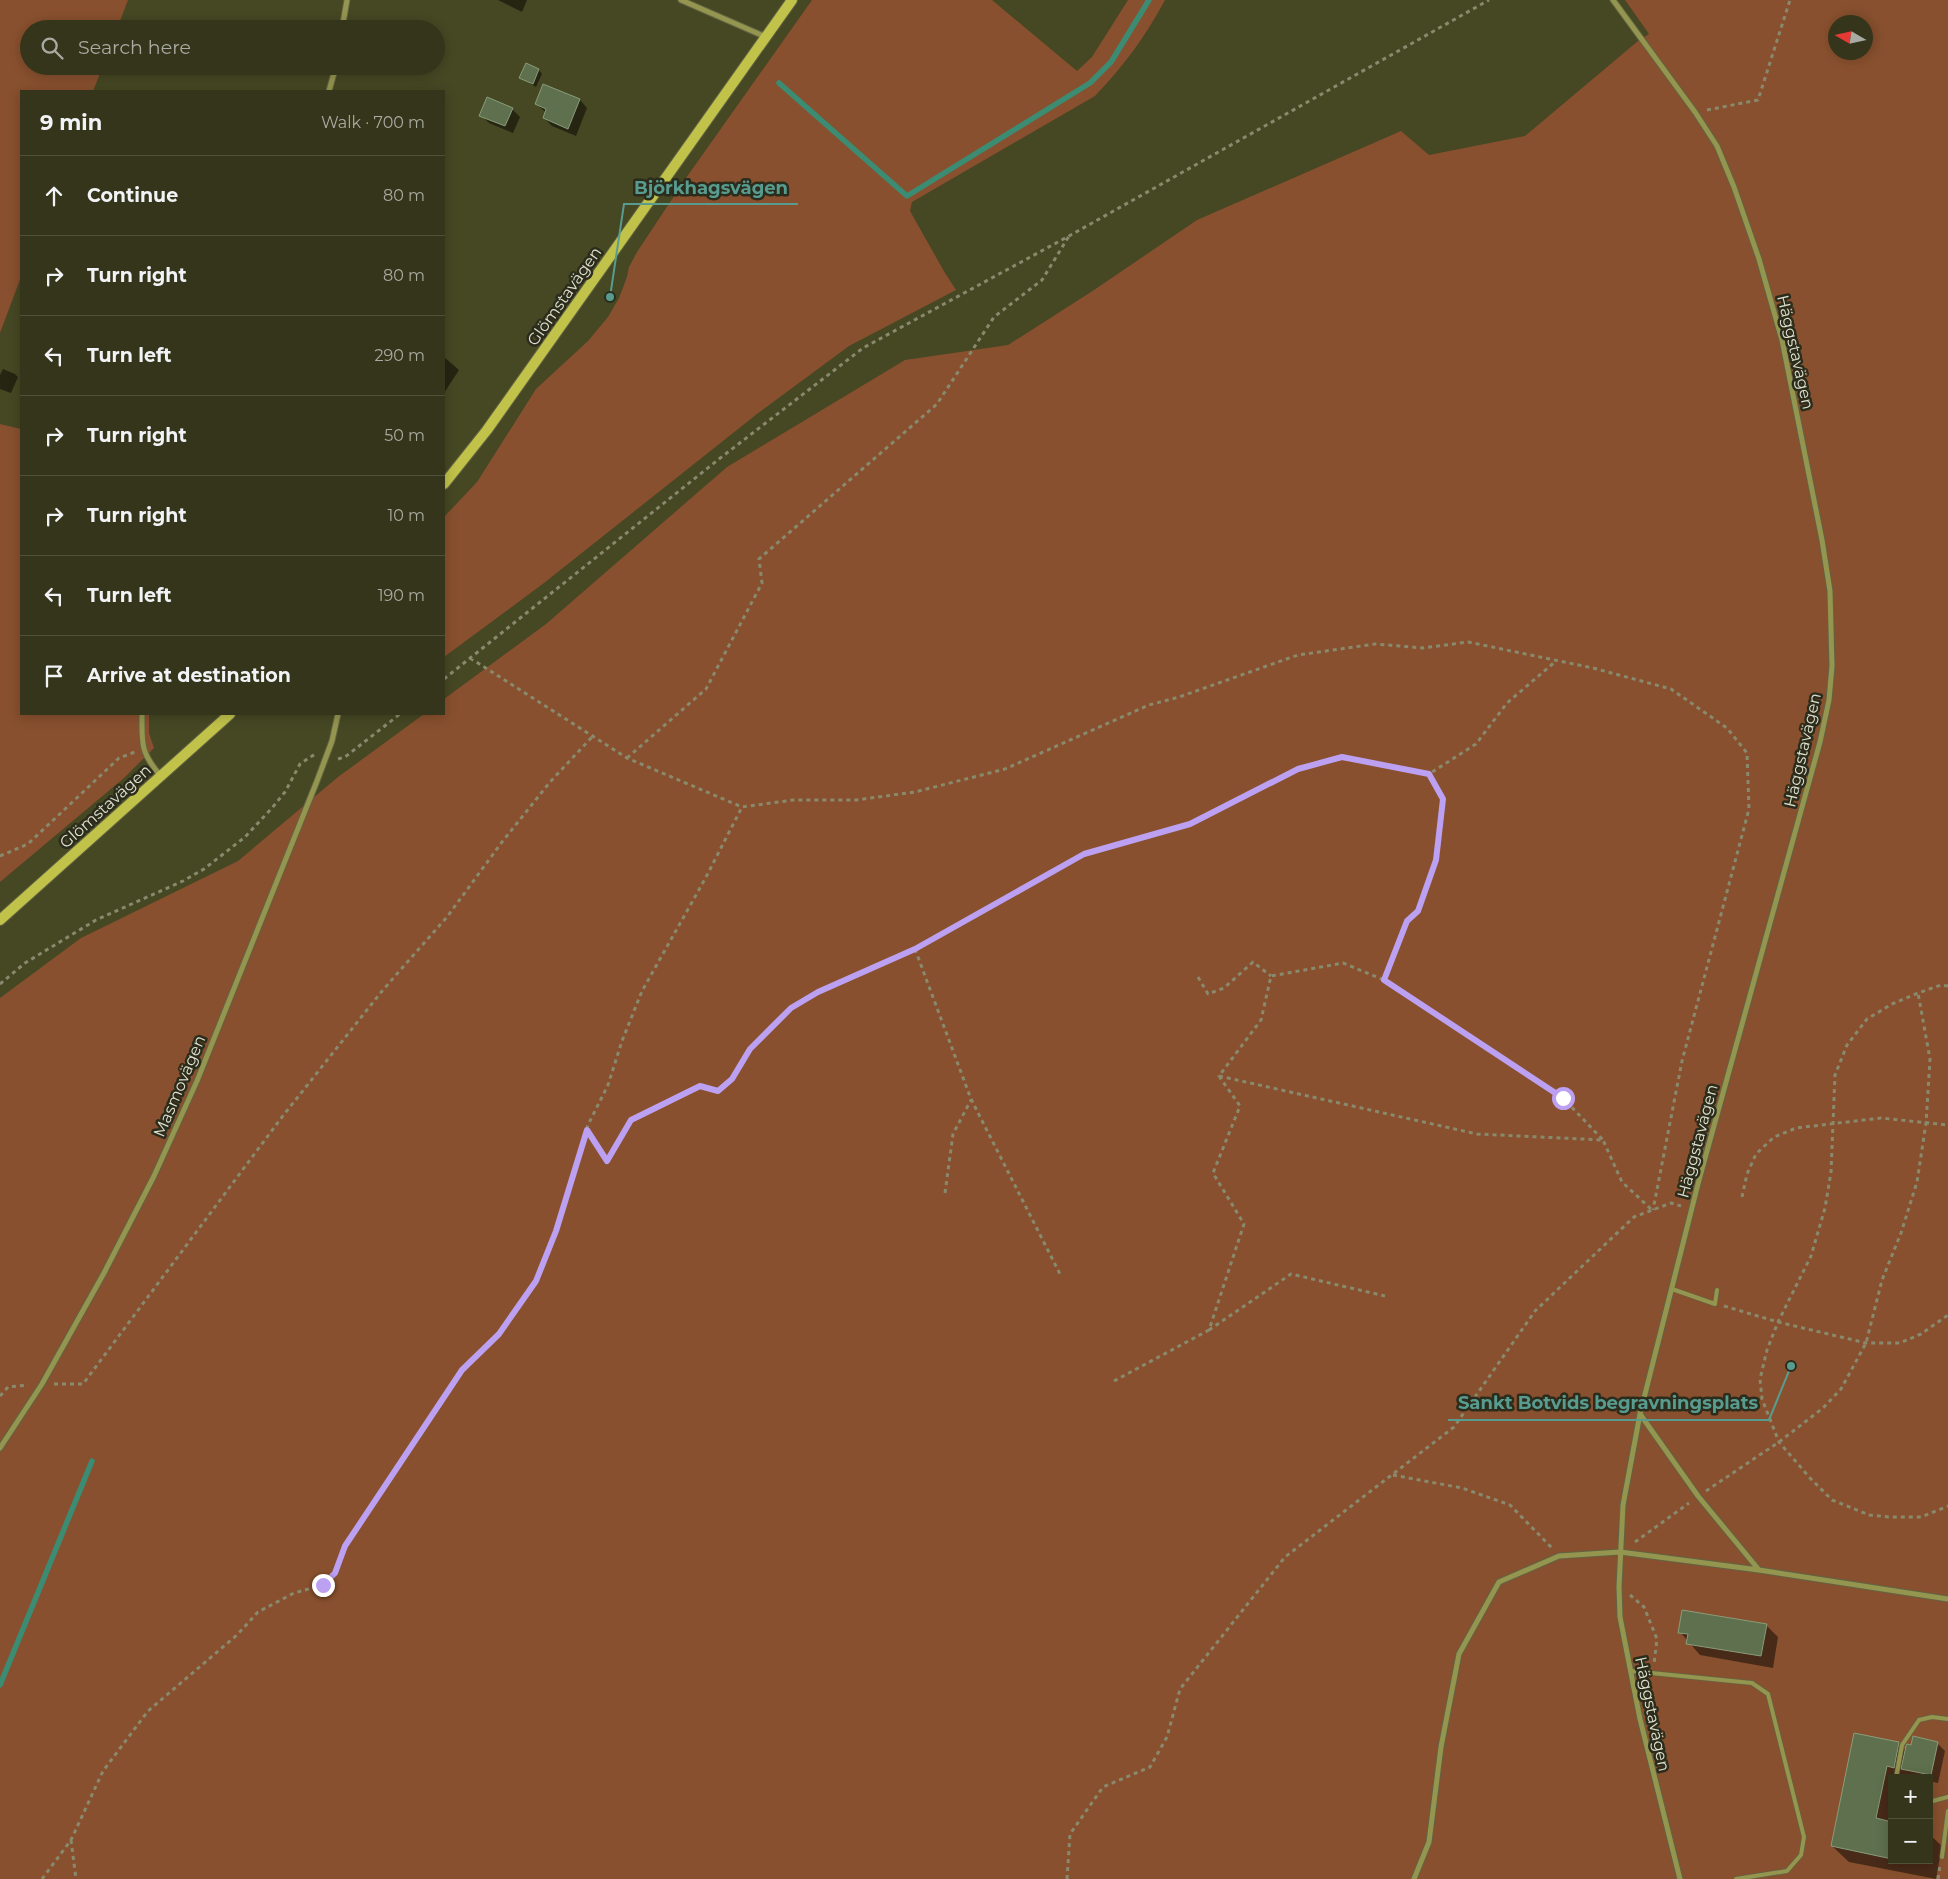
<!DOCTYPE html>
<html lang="en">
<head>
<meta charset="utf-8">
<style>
  body { margin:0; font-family:Montserrat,sans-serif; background:#3f4027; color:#f1f3f6 }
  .controls { position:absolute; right:15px; bottom:15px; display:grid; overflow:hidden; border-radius:0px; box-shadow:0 2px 12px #0003 }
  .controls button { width:45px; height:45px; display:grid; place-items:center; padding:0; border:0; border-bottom:1px solid #4e5039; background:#34351a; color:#f1f3f6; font:25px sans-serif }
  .compass { position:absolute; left:1828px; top:15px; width:45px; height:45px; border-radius:50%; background:#34351a; box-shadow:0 2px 12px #0003; rotate:279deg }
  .stop { position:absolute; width:15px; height:15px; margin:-11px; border:4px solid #bca0f2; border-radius:50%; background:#fff }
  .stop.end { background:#bca0f2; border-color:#fff; box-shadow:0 1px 5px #0008 }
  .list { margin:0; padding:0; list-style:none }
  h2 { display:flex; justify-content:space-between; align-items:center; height:65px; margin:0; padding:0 20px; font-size:21px }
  h2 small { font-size:16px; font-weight:400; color:#a9aba2 }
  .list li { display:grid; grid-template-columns:32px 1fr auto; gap:15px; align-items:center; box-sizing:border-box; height:80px; padding:0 20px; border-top:1px solid #4e5039 }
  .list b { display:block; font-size:19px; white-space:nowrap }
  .list em { font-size:16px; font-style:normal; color:#a9aba2 }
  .icon { flex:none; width:28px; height:28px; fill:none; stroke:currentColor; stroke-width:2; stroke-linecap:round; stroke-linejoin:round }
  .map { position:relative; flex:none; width:1948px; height:1879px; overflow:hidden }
  .search { position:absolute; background:#34351a; box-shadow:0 2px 12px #0003; left:20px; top:20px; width:425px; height:55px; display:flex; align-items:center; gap:12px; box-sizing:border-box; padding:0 18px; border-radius:28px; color:#a9aba2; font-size:19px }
  .panel { position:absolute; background:#34351a; box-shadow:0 2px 12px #0003; left:20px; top:90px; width:425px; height:625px; border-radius:0px }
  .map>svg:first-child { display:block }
</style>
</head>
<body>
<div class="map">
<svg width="1948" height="1879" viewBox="0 0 1948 1879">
  <rect width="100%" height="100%" fill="#464723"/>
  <!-- green -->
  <path fill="#88502e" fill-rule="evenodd" d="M 0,0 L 128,0 L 117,29 L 29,29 L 29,66 L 103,66 L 93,91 L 21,91 L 21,277 L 0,333 Z
    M 812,0 L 992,0 L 1077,71 L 1092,57 L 1128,0 L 1165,0 C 1146,36 1123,67 1095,96 L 912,202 L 910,211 L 945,273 L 956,290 L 849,346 L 757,414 L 544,583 L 444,657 L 444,517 L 477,482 L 536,389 L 588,341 L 608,317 L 619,298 L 627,277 L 629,267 L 637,252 L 686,178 Z
    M 1625,0 L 1948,0 L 1948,1879 L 0,1879 L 0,998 L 81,938 L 238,861 L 338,777 L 424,714 L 444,714 L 444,699 L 546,624 L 727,467 L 905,360 L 1008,345 L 1094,290 L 1197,220 L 1401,131 L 1429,155 L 1525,136 L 1638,41 L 1649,34 ZM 1836,22 L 1866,22 L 1866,52 L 1836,52 ZM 1892,1778 L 1929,1778 L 1929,1860 L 1892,1860 Z
    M 0,424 L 21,429 L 21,714 L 149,714 L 149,733 L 154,748 L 124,778 L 0,882 Z"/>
  <!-- shadow -->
  <path fill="#0007" d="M 498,0 L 527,0 L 522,12 Z
    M 526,65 L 539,70 L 542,74 L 536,87 L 521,78 Z
    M 580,100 L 587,108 L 576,136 L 552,126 L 544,118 L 546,113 L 537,104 Z
    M 512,109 L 520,117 L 513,133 L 489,123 L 481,115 Z
    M 444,357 L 459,370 L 444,393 Z
    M 3,369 L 15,374 L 18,377 L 11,393 L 0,389 L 0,375 Z
    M 1766,1625 L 1778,1637 L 1773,1668 L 1700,1655 L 1680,1632 Z
    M 1855,1734 L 1899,1743 L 1906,1751 L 1912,1746 L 1937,1743 L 1945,1751 L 1938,1783 L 1929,1781 L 1929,1778 L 1892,1778 L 1892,1860 L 1929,1860 L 1929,1834 L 1942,1846 L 1936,1879 L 1849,1862 L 1832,1846 Z"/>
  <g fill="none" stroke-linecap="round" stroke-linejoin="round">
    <!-- stream -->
    <path stroke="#3b8c72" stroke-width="5.5" d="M 779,83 L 907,196 L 1090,83 L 1111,62 L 1149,0
      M 0,1685 L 92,1461"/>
  </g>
  <!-- building -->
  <path fill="#5f704e" stroke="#8a9c79" d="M 526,63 L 539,69 L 533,84 L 519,78 Z
    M 543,84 L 580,99 L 568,129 L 543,118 L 546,109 L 535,104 Z
    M 487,97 L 513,108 L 505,126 L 479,116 Z
    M 1682,1610 L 1767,1624 L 1761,1656 L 1686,1644 L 1688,1634 L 1678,1633 Z
    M 1854,1733 L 1899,1742 L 1894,1768 L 1887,1766 L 1876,1818 L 1892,1822 L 1892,1859 L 1831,1846 Z
    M 1913,1736 L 1938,1742 L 1931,1775 L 1901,1769 L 1906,1746 L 1907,1744 L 1911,1745 Z"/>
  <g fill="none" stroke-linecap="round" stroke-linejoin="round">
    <!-- service casing -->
    <g stroke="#626342" stroke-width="5.5">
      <path id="service" d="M 1672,1289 L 1715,1304 L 1717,1290
        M 1631,1671 L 1752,1683 L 1768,1694 L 1804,1837 L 1801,1855 L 1787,1871 L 1736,1879
        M 1896,1778 L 1902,1745 L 1919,1720 L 1932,1717 L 1948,1719
        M 1929,1802 L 1948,1797
        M 1942,1857 L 1948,1811"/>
    </g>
    <!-- minor casing -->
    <g stroke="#626342" stroke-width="7">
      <path id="minor" d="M 681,0 L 766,37
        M 1613,0 L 1695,112 L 1717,146 L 1734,187 L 1759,259 L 1782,340 L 1822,540 L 1830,591 L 1832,666 L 1829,700 L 1820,742 L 1699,1180 L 1640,1414 L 1623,1505 L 1619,1587 L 1620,1617 L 1640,1719 L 1680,1879
        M 342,29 L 347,0
        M 329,91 L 336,66
        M 142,714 C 142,743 140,752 160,775
        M 1640,1414 L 1698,1496 L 1759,1570
        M 0,1448 L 42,1384 L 104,1273 L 154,1176 L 197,1081 L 317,781 L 332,741 L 338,714
        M 1414,1879 L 1429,1842 L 1441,1747 L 1459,1654 L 1499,1582 L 1559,1556 L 1620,1552 L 1759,1570 L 1948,1599"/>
    </g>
    <!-- secondary casing -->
    <g stroke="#626342" stroke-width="12">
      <path id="secondary" d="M 444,484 L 487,430 L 792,0
        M 0,920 L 230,714"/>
    </g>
    <!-- path -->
    <path stroke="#898a6d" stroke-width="3" stroke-dasharray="4 4" stroke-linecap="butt" d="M 1707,110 L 1758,100 L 1790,0
      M 470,658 L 627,758 L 742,807 L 793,800 L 856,800 L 915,792 L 1005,769 L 1149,705 L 1179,697 L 1298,655 L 1375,644 L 1423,648 L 1468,642 L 1593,668 L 1671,689 L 1727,728 L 1747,753 L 1749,809 L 1682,1061 L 1653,1210
      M 444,679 L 719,459 L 863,348 L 1069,236 L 1489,0
      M 627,758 L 706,689 L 762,583 L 759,559 L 937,404 L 994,317 L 1042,280 L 1069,236
      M 338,759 L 345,757 L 400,714
      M 0,856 L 28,844 L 119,758 L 135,752
      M 915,949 L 971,1099 L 1060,1274
      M 1198,977 L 1208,994 L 1224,988 L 1253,962 L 1271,976
      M 1384,980 L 1407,921 L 1418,911 L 1436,860 L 1443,799 L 1429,774
      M 0,984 L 25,963 L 96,920 L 183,881 L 204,869 L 245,837 L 272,808 L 285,792 L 300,764 L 315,754
      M 1948,986 L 1941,985 L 1918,993 L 1892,1004 L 1867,1019 L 1847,1045 L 1835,1075 L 1831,1172 L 1825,1208 L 1811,1256 L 1778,1322 L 1767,1350 L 1760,1379 L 1762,1399 L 1779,1442 L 1810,1478 L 1832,1500 L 1869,1515 L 1890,1517 L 1921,1517 L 1948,1506
      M 1219,1076 L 1477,1134 L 1603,1140 L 1622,1182 L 1652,1210
      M 587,1130 L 607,1161 L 631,1120 L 700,1086 L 717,1091 L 732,1079 L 750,1049 L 791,1008 L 817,992 L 915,949 L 1085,854 L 1190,824 L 1298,769 L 1342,757 L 1429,774 L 1476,744 L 1507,703 L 1556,661
      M 945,1193 L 953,1134 L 971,1100
      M 1742,1197 L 1747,1174 L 1756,1154 L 1774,1137 L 1796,1128 L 1881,1118 L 1948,1125
      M 1724,1306 L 1778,1322 L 1866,1343 L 1900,1343 L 1921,1334 L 1948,1315
      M 1209,1330 L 1291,1274 L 1385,1296
      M 1114,1381 L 1209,1330 L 1244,1224 L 1213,1173 L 1240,1106 L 1219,1076 L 1261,1020 L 1271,976 L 1343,963 L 1384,980 L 1563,1098 L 1603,1140
      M 54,1384 L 83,1384 L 282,1117 L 382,991 L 447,917 L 502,842 L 550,782 L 592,737
      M 0,1396 L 8,1387 L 28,1385
      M 1393,1475 L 1462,1488 L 1510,1505 L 1552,1548
      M 1706,1491 L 1779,1442 L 1823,1408 L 1841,1389 L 1866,1343 L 1882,1280 L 1901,1233 L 1917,1182 L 1926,1123 L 1930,1059 L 1918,993
      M 1635,1542 L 1689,1503
      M 1630,1595 L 1644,1607 L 1657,1639 L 1654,1664
      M 71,1840 L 76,1879
      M 42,1879 L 71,1840 L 103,1771 L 148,1711 L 237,1635 L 258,1612 L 294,1593 L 323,1585 L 335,1573 L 345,1546 L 462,1370 L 499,1334 L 536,1281 L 556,1231 L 588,1125 L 608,1085 L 622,1041 L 642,991 L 705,879 L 742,807
      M 1067,1879 L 1070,1834 L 1103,1787 L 1150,1767 L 1167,1737 L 1180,1689 L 1285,1557 L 1454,1427 L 1535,1311 L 1634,1217 L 1671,1203 L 1681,1206
      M 1938,1879 L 1940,1865"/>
    <!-- service -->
    <use href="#service" stroke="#94954f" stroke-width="4"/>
    <!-- minor -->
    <use href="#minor" stroke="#94954f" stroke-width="5"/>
    <!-- secondary -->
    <use href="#secondary" stroke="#c1c24a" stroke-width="10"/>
  </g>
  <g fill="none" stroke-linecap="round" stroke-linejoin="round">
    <!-- route -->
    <path stroke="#bca0f2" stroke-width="6" d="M 323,1585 L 335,1573 L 345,1546 L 462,1370 L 499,1334 L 536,1281 L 556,1231 L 587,1130 L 607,1161 L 631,1120 L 700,1086 L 718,1091 L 732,1079 L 750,1049 L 791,1008 L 818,992 L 915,949 L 1084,854 L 1190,824 L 1298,769 L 1342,757 L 1429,774 L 1443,799 L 1436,860 L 1418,911 L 1407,921 L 1384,980 L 1563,1098"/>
  </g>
  <g text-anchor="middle" stroke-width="5" stroke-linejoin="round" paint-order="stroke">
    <!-- street labels -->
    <g font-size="16" fill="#e1e2ce" stroke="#2b2c1c">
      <text transform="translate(564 296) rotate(-55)" y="6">Glömstavägen</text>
      <text transform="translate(1796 352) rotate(77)" y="6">Häggstavägen</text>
      <text transform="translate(1802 750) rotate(-77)" y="6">Häggstavägen</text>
      <text transform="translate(105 806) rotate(-42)" y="6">Glömstavägen</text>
      <text transform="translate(179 1086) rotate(-67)" y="6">Masmovägen</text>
      <text transform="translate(1697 1141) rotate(-75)" y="6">Häggstavägen</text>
      <text transform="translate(1653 1714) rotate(78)" y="6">Häggstavägen</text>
    </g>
  </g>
  <!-- callouts -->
  <path fill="none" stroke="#589c90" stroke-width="2" d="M610 297L624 204H798M1791 1366L1769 1420H1448"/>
  <g fill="#589c90" stroke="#2b2c1c" stroke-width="2">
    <circle cx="610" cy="297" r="5"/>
    <circle cx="1791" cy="1366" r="5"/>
  </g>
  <g font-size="18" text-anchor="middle" font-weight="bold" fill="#589c90" stroke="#2b2c1c" stroke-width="5" stroke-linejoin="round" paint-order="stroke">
    <text x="711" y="194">Björkhagsvägen</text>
    <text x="1608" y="1409">Sankt Botvids begravningsplats</text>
  </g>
</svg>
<div class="controls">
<button>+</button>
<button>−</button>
</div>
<svg class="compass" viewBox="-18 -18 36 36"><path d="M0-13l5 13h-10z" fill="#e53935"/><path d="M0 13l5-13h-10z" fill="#a9aba2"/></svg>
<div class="stop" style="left:1563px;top:1098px"></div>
<div class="stop end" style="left:323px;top:1585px"></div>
<div class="search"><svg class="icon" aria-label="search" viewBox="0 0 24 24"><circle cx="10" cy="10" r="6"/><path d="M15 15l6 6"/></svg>Search here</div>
<section class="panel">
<h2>9 min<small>Walk · 700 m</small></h2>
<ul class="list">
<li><svg class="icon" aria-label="ahead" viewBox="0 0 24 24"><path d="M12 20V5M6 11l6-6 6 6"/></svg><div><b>Continue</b></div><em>80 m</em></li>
<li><svg class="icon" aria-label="right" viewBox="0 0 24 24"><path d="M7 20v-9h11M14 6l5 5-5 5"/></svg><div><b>Turn right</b></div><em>80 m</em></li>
<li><svg class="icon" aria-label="left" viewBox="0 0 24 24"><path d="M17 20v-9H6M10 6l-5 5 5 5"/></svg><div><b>Turn left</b></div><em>290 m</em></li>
<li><svg class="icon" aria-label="right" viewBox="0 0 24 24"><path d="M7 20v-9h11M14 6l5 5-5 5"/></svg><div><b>Turn right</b></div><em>50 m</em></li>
<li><svg class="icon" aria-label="right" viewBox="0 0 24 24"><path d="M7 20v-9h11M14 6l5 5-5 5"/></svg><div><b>Turn right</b></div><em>10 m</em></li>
<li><svg class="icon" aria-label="left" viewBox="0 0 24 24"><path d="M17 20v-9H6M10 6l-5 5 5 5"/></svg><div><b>Turn left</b></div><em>190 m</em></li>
<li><svg class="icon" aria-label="arrive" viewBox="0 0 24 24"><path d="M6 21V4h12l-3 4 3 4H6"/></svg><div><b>Arrive at destination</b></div></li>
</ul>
</section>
</div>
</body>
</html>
